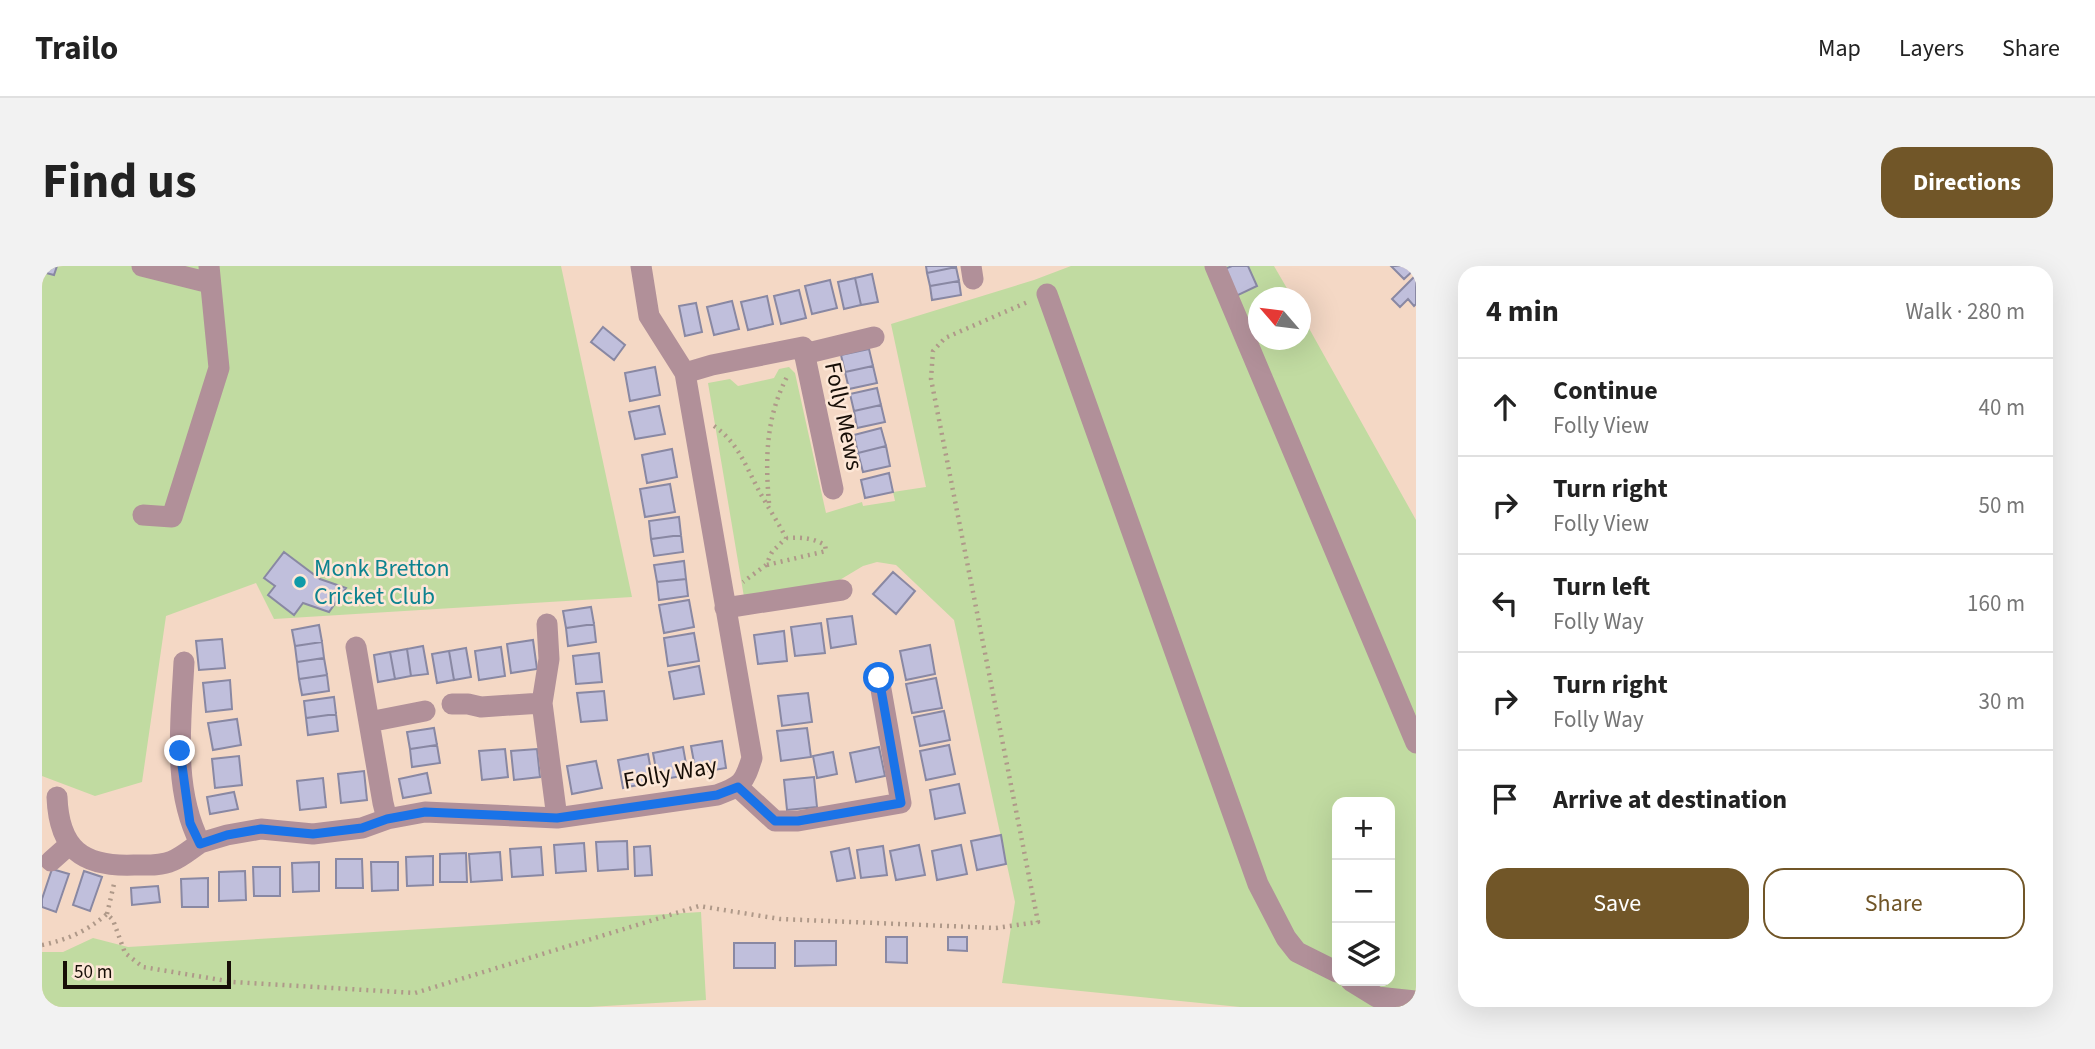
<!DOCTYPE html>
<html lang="en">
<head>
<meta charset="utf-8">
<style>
  body { margin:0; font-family:"Source Sans 3",sans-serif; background:#f2f2f2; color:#222 }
  .controls { position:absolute; right:21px; bottom:21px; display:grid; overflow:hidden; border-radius:14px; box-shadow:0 7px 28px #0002 }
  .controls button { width:63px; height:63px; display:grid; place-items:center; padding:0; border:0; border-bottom:2px solid #e0e0e0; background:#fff; color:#222; font:35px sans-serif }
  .compass { position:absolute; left:1206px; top:21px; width:63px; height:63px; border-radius:50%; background:#fff; box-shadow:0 7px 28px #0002; rotate:298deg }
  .scale { position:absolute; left:21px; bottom:18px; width:168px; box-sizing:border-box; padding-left:7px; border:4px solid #170e07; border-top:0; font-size:19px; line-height:24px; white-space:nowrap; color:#170e07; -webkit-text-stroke:5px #fde7d7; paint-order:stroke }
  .stop { position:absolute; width:21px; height:21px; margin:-16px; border:5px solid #1a73e8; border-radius:50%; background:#fff }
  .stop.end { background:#1a73e8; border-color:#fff; box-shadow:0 2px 7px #0008 }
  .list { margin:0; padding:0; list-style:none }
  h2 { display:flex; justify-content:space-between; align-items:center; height:91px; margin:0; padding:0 28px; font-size:30px }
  h2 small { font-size:23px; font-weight:400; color:#767676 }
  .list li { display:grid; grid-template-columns:46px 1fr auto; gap:21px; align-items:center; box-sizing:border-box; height:98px; padding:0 28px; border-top:2px solid #e0e0e0 }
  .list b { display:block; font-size:26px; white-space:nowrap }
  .list p { margin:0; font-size:23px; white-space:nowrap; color:#767676 }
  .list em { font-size:23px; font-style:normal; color:#767676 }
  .actions { display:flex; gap:14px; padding:21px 28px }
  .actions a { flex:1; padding:16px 0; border:2px solid #715628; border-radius:21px; text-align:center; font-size:24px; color:#715628 }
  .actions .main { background:#715628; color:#fff }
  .icon { flex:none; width:38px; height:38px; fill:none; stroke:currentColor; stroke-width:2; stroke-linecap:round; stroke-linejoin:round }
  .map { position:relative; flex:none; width:1374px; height:741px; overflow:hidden; border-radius:21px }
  header { display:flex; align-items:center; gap:42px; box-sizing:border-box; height:98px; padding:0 35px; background:#fff; border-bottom:2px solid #e0e0e0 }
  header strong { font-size:33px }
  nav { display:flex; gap:38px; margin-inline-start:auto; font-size:24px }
  .intro { display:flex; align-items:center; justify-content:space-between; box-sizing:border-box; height:168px; padding:0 42px }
  h1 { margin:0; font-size:49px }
  .button { padding:18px 32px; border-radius:21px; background:#715628; color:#fff; font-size:24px; font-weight:700 }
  main { display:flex; gap:42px; padding:0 42px }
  aside { flex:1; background:#fff; border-radius:21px; box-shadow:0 7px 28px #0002 }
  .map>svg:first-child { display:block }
</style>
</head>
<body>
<header>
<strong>Trailo</strong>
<nav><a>Map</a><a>Layers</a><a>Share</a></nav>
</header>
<div class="intro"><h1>Find us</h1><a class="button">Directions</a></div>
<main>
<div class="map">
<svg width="1374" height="741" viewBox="0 0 1374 741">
  <rect width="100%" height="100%" fill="#f4d8c5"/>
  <!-- green -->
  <path fill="#c1dba1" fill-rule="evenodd" d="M 0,0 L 519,0 L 590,331 L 232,353 L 214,317 L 124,350 L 100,516 L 53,530 L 0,510 Z
    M 1029,0 L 1232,0 L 1250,31 L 1216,32 L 1216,74 L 1258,74 L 1259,48 L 1374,254 L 1374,741 L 1198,741 L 960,717 L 973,636 L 912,354 L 854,299 L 835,296 L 821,300 L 796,315 L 702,331 L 666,117 L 688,113 L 696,120 L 732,112 L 737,103 L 747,101 L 753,107 L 784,247 L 820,236 L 821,240 L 853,235 L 851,226 L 884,221 L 849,58 L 992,14 ZM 1295,536 L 1348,536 L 1348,715 L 1295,715 Z
    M 659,646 L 664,734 L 547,741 L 0,741 L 0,686 L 21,686 L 51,672 L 86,681 Z"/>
  <!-- building -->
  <path fill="#c0bfdc" stroke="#8988a3" stroke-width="2" d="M 0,0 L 15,0 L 12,9 L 0,6 Z
    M 884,0 L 914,0 L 914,1 L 885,7 Z
    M 1190,0 L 1206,0 L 1215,20 L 1192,31 L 1180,4 Z
    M 1349,0 L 1374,0 L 1374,2 L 1362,13 Z
    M 914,1 L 917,15 L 888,20 L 885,7 Z
    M 830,8 L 836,36 L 819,39 L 813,12 Z
    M 1374,9 L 1374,38 L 1372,40 L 1366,33 L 1358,41 L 1350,33 Z
    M 813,12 L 819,39 L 802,43 L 796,16 Z
    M 788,14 L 795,42 L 770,48 L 763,20 Z
    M 917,15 L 919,29 L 890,34 L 888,20 Z
    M 757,24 L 764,52 L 739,58 L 732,30 Z
    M 725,30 L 731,58 L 706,64 L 699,36 Z
    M 690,35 L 697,63 L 672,69 L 665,41 Z
    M 654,37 L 660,66 L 643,70 L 637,40 Z
    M 561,61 L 583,79 L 572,94 L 549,76 Z
    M 827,83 L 831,100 L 803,106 L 799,89 Z
    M 831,100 L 835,117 L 807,123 L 803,106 Z
    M 613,101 L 618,129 L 588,135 L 583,107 Z
    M 835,122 L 839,139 L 812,145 L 808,128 Z
    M 839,139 L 843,156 L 815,162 L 812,145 Z
    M 617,140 L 623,168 L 593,173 L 587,146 Z
    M 839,162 L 844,180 L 816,187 L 812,169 Z
    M 844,180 L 848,200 L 821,206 L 816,187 Z
    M 630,183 L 635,211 L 605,217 L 600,189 Z
    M 847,207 L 851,226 L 823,232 L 819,214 Z
    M 628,218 L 633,246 L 603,251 L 598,223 Z
    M 637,251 L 639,269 L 609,273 L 607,255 Z
    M 639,269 L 641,286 L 612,290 L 609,273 Z
    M 242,286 L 278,313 L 304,322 L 287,346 L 261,337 L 252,349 L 226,329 L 233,320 L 222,312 Z
    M 642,295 L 644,313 L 615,316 L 612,299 Z
    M 851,306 L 873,325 L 854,348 L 831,328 Z
    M 644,313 L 646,330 L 617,334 L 615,316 Z
    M 647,334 L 652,361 L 622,367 L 617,339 Z
    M 549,341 L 552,358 L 524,362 L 521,345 Z
    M 810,350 L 814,378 L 789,382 L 785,353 Z
    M 779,357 L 783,387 L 753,390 L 749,361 Z
    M 552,358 L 554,376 L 526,380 L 524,362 Z
    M 277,359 L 280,376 L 253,380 L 250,364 Z
    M 742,365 L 745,395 L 716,398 L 712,369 Z
    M 652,367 L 657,395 L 626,400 L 622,372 Z
    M 180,373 L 183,402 L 157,404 L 154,375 Z
    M 491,374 L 495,403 L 469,407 L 465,378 Z
    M 280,376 L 282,392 L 255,396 L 253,380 Z
    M 888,379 L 893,408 L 864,414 L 858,385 Z
    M 381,380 L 386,408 L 369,410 L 365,383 Z
    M 459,381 L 463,410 L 437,414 L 433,385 Z
    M 424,382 L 429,411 L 412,414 L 407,385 Z
    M 365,383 L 369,410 L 353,413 L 348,386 Z
    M 407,385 L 412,414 L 395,417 L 390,388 Z
    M 348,386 L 353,413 L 336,416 L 332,389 Z
    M 557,387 L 560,416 L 534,418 L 531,390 Z
    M 282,392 L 285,409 L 257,413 L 255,396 Z
    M 657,400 L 662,428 L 632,433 L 627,406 Z
    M 285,409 L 287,425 L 260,429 L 257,413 Z
    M 894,412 L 900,442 L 870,447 L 864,418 Z
    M 188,414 L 190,443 L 164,446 L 161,417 Z
    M 562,425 L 565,454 L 539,456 L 535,427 Z
    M 766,427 L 770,456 L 740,460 L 736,430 Z
    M 292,431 L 294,448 L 264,452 L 262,435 Z
    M 902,445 L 908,474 L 878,480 L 872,451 Z
    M 294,448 L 296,465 L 266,469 L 264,452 Z
    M 195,453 L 199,479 L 171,484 L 166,457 Z
    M 392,462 L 395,479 L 368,483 L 365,466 Z
    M 765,462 L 769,491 L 739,495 L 735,465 Z
    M 680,475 L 684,502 L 654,507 L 649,480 Z
    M 395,479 L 398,497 L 370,501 L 368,483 Z
    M 907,479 L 913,508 L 884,514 L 878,485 Z
    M 641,481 L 646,509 L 616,514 L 611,487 Z
    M 837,481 L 843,510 L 814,516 L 808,487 Z
    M 463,483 L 466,511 L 440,514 L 437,485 Z
    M 495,483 L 498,511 L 472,514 L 469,485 Z
    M 791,486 L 795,508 L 775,512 L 771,490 Z
    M 606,488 L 611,516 L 581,522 L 576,494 Z
    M 197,490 L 200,519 L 173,522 L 170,493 Z
    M 554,495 L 560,522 L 530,528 L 525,500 Z
    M 322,505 L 325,534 L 299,537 L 296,508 Z
    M 385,507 L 389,527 L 361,532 L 357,513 Z
    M 772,511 L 775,541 L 745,544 L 742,514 Z
    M 281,512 L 284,541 L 258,544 L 255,515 Z
    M 917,518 L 923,547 L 893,553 L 888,524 Z
    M 192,526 L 196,543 L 168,548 L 165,531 Z
    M 959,569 L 964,598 L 935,604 L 929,575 Z
    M 585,575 L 586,603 L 556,605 L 554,576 Z
    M 542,577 L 544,605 L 514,607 L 512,579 Z
    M 877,579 L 883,609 L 854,614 L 848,585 Z
    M 919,579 L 925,608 L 895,614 L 890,585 Z
    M 608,580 L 610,609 L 593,610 L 592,581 Z
    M 841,580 L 845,609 L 819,612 L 815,584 Z
    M 499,581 L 501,609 L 470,611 L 468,583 Z
    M 807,582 L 813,612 L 795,615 L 789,586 Z
    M 458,586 L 460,614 L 429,616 L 427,588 Z
    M 424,587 L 425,616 L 398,616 L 398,588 Z
    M 391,590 L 391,619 L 365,620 L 364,591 Z
    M 294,593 L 320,593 L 321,622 L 294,622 Z
    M 277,596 L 277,625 L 251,626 L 250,597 Z
    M 329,596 L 356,596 L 356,624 L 330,625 Z
    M 211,601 L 238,601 L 238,630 L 212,630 Z
    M 10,603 L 27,608 L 14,646 L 0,641 L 0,633 Z
    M 42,605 L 60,611 L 48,645 L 31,639 Z
    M 203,605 L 204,634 L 177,635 L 177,606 Z
    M 166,612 L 166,641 L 140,641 L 139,613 Z
    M 116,620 L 118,636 L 90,639 L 89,622 Z
    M 844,671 L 865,671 L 865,697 L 844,696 Z
    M 906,671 L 925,671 L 925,685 L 906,684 Z
    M 753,675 L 794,675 L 794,699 L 753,700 Z
    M 692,677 L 733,677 L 733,702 L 692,702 Z"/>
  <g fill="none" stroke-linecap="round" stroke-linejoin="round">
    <!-- path -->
    <path stroke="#af9989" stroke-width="4.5" stroke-dasharray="2 5" stroke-linecap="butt" d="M 672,160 C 694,175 702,196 714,219 C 723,237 735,254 744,272 L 730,286 L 724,299 L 701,316
      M 727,237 C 723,192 724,150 746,109
      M 725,299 L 784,285 L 783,279 C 771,272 759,271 745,272
      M 65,648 L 72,618
      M 0,679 C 25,674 45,665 65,648 L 71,654 L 83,687 L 101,701 L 191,716 L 373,727 L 657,640 L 738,653 L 954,662 L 996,656 L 889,113 L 891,85 L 903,72 L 988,35"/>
    <!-- minor -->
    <path stroke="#b19099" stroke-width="21" d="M 100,0 L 168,17
      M 929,0 L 931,13
      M 1173,0 L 1374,477
      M 1005,28 L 1216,618 L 1244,672 L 1255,686 L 1295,706
      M 762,88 L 832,71
      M 643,107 L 670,99 L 761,81 L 791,223
      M 101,249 L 130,251 L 177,102 L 167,0
      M 683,342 L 800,324
      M 505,358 L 507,393 L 500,437 L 515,552
      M 314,381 L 341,537 L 345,553
      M 142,396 C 139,456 130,522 158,577 L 185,569 L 219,563 L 271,568 L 320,562 L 345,553 L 383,546 L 515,552 L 675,529 C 700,520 702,517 710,492 L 643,107 L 607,50 L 599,0
      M 410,438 L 426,438 L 439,441 L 500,437
      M 327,456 L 383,445
      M 696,521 L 733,555 L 756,555 L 859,537 L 837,412
      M 15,531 C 17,583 40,601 92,599 C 104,599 119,600 130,595 C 140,591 149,583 158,577
      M 9,595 L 27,579
      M 1309,715 L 1335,731 L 1374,735"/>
  </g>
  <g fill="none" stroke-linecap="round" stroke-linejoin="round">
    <!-- route -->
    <path stroke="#1a73e8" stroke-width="9" d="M 138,485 L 148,557 L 158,578 L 185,569 L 219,563 L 271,568 L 320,562 L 345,553 L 383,546 L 515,552 L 675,529 L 696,521 L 733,555 L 756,555 L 859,537 L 837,412"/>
  </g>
  <!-- markers -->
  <circle fill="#0f9aa8" stroke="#fde7d7" stroke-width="2.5" cx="258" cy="316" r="7"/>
  <g text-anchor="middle" stroke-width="5" stroke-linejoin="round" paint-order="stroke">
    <!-- street labels -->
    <g font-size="24" fill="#170e07" stroke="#fde7d7">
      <text transform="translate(802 150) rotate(78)" y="8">Folly Mews</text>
      <text transform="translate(628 507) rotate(-10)" y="8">Folly Way</text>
    </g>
    <!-- culture labels -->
    <g font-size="24" fill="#0d838f" stroke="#fde7d7" text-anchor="start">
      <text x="272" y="310">Monk Bretton<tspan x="272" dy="28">Cricket Club</tspan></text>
    </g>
  </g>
</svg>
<div class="controls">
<button>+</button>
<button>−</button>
<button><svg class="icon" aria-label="layers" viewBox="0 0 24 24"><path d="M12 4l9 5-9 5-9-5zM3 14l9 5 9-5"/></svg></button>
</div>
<svg class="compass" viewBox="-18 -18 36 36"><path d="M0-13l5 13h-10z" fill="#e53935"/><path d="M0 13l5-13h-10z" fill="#767676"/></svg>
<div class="scale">50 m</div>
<div class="stop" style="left:837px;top:412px"></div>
<div class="stop end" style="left:138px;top:485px"></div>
</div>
<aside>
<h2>4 min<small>Walk · 280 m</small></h2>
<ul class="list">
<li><svg class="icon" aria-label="ahead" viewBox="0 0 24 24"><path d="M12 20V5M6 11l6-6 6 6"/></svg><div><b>Continue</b><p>Folly View</p></div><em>40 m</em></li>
<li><svg class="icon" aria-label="right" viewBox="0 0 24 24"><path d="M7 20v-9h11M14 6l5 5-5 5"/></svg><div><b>Turn right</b><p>Folly View</p></div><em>50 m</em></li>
<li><svg class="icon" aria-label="left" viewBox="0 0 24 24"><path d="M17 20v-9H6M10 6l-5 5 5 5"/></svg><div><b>Turn left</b><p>Folly Way</p></div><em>160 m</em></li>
<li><svg class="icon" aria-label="right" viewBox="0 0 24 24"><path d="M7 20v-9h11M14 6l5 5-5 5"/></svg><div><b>Turn right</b><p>Folly Way</p></div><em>30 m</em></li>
<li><svg class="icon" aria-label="arrive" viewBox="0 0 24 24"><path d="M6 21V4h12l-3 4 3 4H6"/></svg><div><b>Arrive at destination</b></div></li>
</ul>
<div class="actions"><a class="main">Save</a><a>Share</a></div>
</aside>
</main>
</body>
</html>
